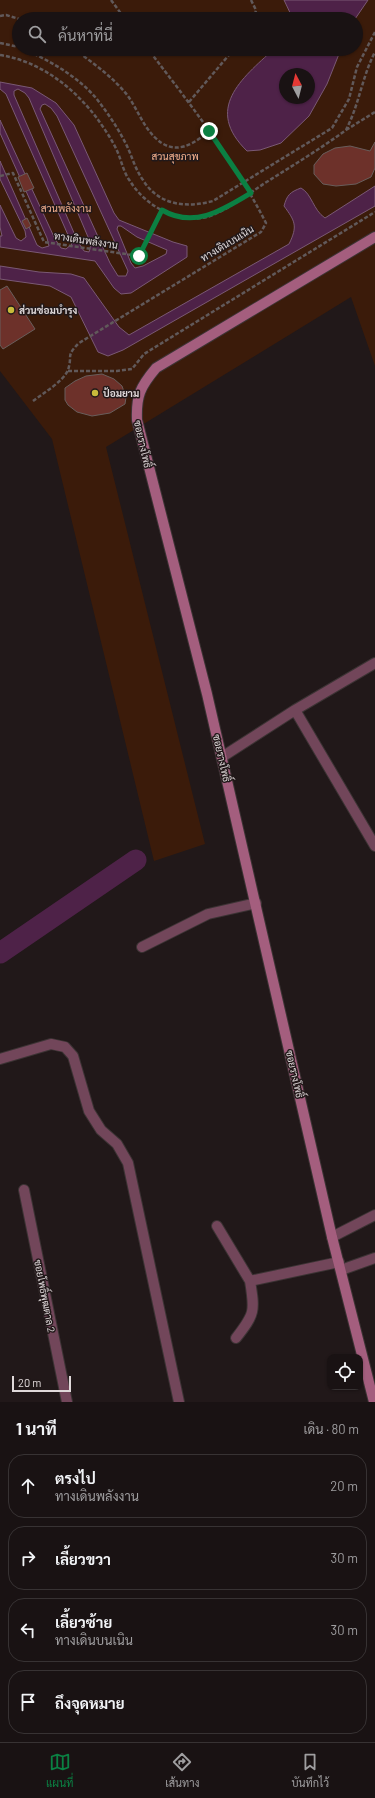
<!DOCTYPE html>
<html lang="th">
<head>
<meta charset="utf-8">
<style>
  body { margin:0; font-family:Barlow,Sarabun,sans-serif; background:#262021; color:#f1f3f6 }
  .controls { position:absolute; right:12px; bottom:12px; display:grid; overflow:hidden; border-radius:8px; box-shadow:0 1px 3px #0004 }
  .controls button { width:36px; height:36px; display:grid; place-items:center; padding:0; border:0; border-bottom:1px solid #373233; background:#191213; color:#f1f3f6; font:20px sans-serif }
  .compass { position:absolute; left:279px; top:68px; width:36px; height:36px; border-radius:50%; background:#191213; box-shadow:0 1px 3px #0004; rotate:353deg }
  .scale { position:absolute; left:12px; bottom:10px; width:59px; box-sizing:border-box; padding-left:4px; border:2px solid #e0d9da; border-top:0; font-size:11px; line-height:14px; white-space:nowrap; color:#e0d9da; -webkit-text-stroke:3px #211819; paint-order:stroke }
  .stop { position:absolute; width:12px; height:12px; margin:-9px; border:3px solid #0b8043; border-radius:50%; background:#fff }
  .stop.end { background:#0b8043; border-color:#fff; box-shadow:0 1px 4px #0008 }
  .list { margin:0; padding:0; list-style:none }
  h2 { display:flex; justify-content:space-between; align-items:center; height:52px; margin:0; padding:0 16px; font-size:17px }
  h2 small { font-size:13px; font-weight:400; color:#9f9ea0 }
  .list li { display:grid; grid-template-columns:26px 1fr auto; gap:12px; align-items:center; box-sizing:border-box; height:64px; margin:0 8px 8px; padding:0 8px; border:1px solid #373233; border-radius:16px }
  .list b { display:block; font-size:15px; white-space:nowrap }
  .list p { margin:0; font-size:13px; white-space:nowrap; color:#9f9ea0 }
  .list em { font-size:13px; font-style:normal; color:#9f9ea0 }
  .icon { flex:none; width:22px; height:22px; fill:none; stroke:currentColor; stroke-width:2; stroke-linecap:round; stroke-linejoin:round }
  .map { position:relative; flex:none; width:375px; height:1402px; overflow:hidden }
  .search { position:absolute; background:#191213; box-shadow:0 1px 3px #0004; left:12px; right:12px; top:12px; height:44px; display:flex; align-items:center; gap:10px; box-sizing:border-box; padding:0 14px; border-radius:22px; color:#9f9ea0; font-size:15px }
  .sheet { height:340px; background:#191213 }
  nav { display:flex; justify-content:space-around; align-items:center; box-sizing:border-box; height:56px; border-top:1px solid #373233; background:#191213; font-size:11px; color:#9f9ea0 }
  nav a { display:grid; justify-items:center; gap:2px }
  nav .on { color:#0b8043 }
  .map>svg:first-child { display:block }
</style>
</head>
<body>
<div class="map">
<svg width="375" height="1402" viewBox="0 0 375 1402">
  <rect width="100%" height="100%" fill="#211819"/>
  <!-- green -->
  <path fill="#3b1b0a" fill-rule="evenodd" d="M 0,0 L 375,0 L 375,366 L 351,297 L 106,447 L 205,844 L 154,861 L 52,439 L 0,371 ZM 19,19 L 356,19 L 356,49 L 19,49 ZM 285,74 L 309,74 L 309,98 L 285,98 Z"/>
  <!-- water -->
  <path fill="#4e2248" stroke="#7a5974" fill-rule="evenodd" d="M 284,0 L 368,0 L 355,19 L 293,19 Z
    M 274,49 L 341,49 L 327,84 L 309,116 L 281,143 L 260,150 L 247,151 C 204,109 241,79 274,49 ZM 285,74 L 309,74 L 309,98 L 285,98 Z
    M 0,82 L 32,88 L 56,103 L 74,125 L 114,213 L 119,220 L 173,242 L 187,246 L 187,257 L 131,293 L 121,294 L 114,288 L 95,261 L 0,247 L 0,236 L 2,236 L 0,227 L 0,205 L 16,238 L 21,241 L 26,237 L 25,231 L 0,179 L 0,161 L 37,245 L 42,248 L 49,246 L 47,238 L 0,133 L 0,120 L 55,239 L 61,248 L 66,249 L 72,244 L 6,94 L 0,89 ZM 18,89 L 25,93 L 29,98 L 91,244 L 89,252 L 84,251 L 78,242 L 14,95 L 14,91 ZM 45,104 L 51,108 L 57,116 L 128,271 L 126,276 L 118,276 L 110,263 L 40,109 L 42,105 ZM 118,226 L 121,226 L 137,237 L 167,250 L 166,254 L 143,266 L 135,268 L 131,263 L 117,229 Z
    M 375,186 L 375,206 L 123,350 L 108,356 L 98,352 L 71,297 L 50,286 L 0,279 L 0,266 L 39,272 L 71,274 L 84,278 L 119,327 L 129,335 L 289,244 C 298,226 295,221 284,206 C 287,195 290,192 301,188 C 312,194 313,210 325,218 Z"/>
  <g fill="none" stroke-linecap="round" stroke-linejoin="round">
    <!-- canal -->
    <path stroke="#4e2248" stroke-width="21" d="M 0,953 L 136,860"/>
  </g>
  <!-- building -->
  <path fill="#6d312a" stroke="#695e5c" d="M 375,142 L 375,168 L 371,177 L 356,184 L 336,186 L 323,184 L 314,174 L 314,165 L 323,154 L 335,148 L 350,146 L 370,151 Z
    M 27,173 L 34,188 L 24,192 L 18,177 Z
    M 27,218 L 31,226 L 26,229 L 22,221 Z
    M 7,286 L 35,329 L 3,349 L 0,345 L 0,290 Z
    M 102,374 L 114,379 L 122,386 L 126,397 L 125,404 L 110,413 L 92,416 L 77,412 L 68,405 L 65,400 L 65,388 L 75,381 L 86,376 Z"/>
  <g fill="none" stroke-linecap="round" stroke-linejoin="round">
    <!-- lane casing -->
    <g stroke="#3c3334" stroke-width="12">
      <path id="lane" d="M 217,1226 L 250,1281 L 339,1262
        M 341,1270 L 375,1258
        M 236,1338 C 255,1314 255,1311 250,1281"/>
    </g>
    <!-- street casing -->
    <g stroke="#3c3334" stroke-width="12">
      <path id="street" d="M 295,710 L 375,846
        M 222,757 L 295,710 L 375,663
        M 142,947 L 208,914 L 256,903
        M 0,1059 L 51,1044 L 65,1047 L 73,1056 L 89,1111 L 101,1130 L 117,1144 L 128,1163 L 179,1402
        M 24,1190 L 67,1402
        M 332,1237 L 375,1215"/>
    </g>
    <!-- secondary casing -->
    <g stroke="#3c3334" stroke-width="12">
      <path id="secondary" d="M 374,1402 L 332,1237 L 207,694 L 137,420 C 136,396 140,387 156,368 L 375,237"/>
    </g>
    <!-- path -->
    <path stroke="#61595a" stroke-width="2.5" stroke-dasharray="4 2" stroke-linecap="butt" d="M 111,0 L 125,19
      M 251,0 L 256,10 L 254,19
      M 0,16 L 6,15 L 19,19
      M 0,43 L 19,47
      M 23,49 C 49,60 77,76 96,98 C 107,112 118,128 126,144 C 132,156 135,169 143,180 C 159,206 187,208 213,201 L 332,128 L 349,99 L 357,67 L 375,32
      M 74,49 C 93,63 114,78 128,96 C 135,106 140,118 147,128 C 167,156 186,151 209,131
      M 0,55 C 39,61 72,86 96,117 C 104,128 113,141 118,153 C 122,163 124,173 130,181 C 146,207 182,227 213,215 C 232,207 248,194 265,183 C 292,166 320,149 346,130 C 359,105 362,77 375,52
      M 189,102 L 234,49
      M 346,130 L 375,112
      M 0,176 L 13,173 L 44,242 L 139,256 L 161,210
      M 68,371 L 117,371 L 132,369 L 144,354 L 375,212
      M 33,401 C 42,394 64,381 68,370 C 73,355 65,357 79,343 L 261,232 L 266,223 C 234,160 190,104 148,49"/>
    <!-- lane -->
    <use href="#lane" stroke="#72465a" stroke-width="10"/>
    <!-- street -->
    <use href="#street" stroke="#72465a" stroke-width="10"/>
    <!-- secondary -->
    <use href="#secondary" stroke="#a45e7e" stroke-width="10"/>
  </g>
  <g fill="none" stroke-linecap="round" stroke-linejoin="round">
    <!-- route -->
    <path stroke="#0b8043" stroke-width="5" d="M 139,256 L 162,210 C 194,229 223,210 251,193 L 209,131"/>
  </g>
  <!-- markers -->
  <g fill="#c8bb3b" stroke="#211819" stroke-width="1.5">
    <circle cx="11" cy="310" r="4"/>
    <circle cx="95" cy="393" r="4"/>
  </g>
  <g text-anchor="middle" stroke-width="3" stroke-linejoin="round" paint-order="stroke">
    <!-- park labels -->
    <g font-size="10" fill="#f7b28f" stroke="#211819">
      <text x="175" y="160">สวนสุขภาพ</text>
      <text x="66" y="212">สวนพลังงาน</text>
    </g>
    <!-- street labels -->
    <g font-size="10" fill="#e0d9da" stroke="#211819">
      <text transform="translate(86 240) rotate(9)" y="4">ทางเดินพลังงาน</text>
      <text transform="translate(227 243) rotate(-31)" y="4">ทางเดินบนเนิน</text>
      <text transform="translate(143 444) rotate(77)" y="4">ซอยรางโพธิ์</text>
      <text transform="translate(222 758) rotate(77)" y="4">ซอยรางโพธิ์</text>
      <text transform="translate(295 1074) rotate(77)" y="4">ซอยรางโพธิ์</text>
      <text transform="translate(45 1296) rotate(79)" y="4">ซอยโพธิ์พุฒตาล 2</text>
    </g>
    <!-- poi labels -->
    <g font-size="10" font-weight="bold" fill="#e0d9da" stroke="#211819" text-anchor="start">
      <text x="19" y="314">ส่วนซ่อมบำรุง</text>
      <text x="103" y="397">ป้อมยาม</text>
    </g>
  </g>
</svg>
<div class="controls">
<button><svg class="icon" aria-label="locate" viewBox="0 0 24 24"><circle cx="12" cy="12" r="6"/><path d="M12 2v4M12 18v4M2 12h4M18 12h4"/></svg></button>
</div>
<svg class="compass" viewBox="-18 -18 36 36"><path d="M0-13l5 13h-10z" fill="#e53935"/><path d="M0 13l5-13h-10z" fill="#9f9ea0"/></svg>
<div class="scale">20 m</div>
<div class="stop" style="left:139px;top:256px"></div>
<div class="stop end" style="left:209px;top:131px"></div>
<div class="search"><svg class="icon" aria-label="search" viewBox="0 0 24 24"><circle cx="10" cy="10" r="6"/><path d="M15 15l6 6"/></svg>ค้นหาที่นี่</div>
</div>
<section class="sheet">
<h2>1 นาที<small>เดิน · 80 m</small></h2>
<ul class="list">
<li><svg class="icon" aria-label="ahead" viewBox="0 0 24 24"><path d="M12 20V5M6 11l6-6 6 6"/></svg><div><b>ตรงไป</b><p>ทางเดินพลังงาน</p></div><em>20 m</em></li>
<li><svg class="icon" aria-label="right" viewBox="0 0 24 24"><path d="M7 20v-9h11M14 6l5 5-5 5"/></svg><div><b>เลี้ยวขวา</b></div><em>30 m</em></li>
<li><svg class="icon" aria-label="left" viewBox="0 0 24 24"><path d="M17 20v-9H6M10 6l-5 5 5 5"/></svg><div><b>เลี้ยวซ้าย</b><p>ทางเดินบนเนิน</p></div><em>30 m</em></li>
<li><svg class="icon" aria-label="arrive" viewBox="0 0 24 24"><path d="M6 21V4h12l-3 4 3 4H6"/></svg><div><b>ถึงจุดหมาย</b></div></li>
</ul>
</section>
<nav>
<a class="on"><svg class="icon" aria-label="map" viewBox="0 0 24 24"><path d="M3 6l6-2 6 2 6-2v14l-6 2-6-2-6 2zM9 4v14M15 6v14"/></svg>แผนที่</a>
<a><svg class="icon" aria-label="directions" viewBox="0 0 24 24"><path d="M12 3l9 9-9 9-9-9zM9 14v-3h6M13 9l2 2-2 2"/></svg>เส้นทาง</a>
<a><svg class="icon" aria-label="saved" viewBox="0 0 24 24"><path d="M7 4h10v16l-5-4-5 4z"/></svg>บันทึกไว้</a>
</nav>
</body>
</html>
